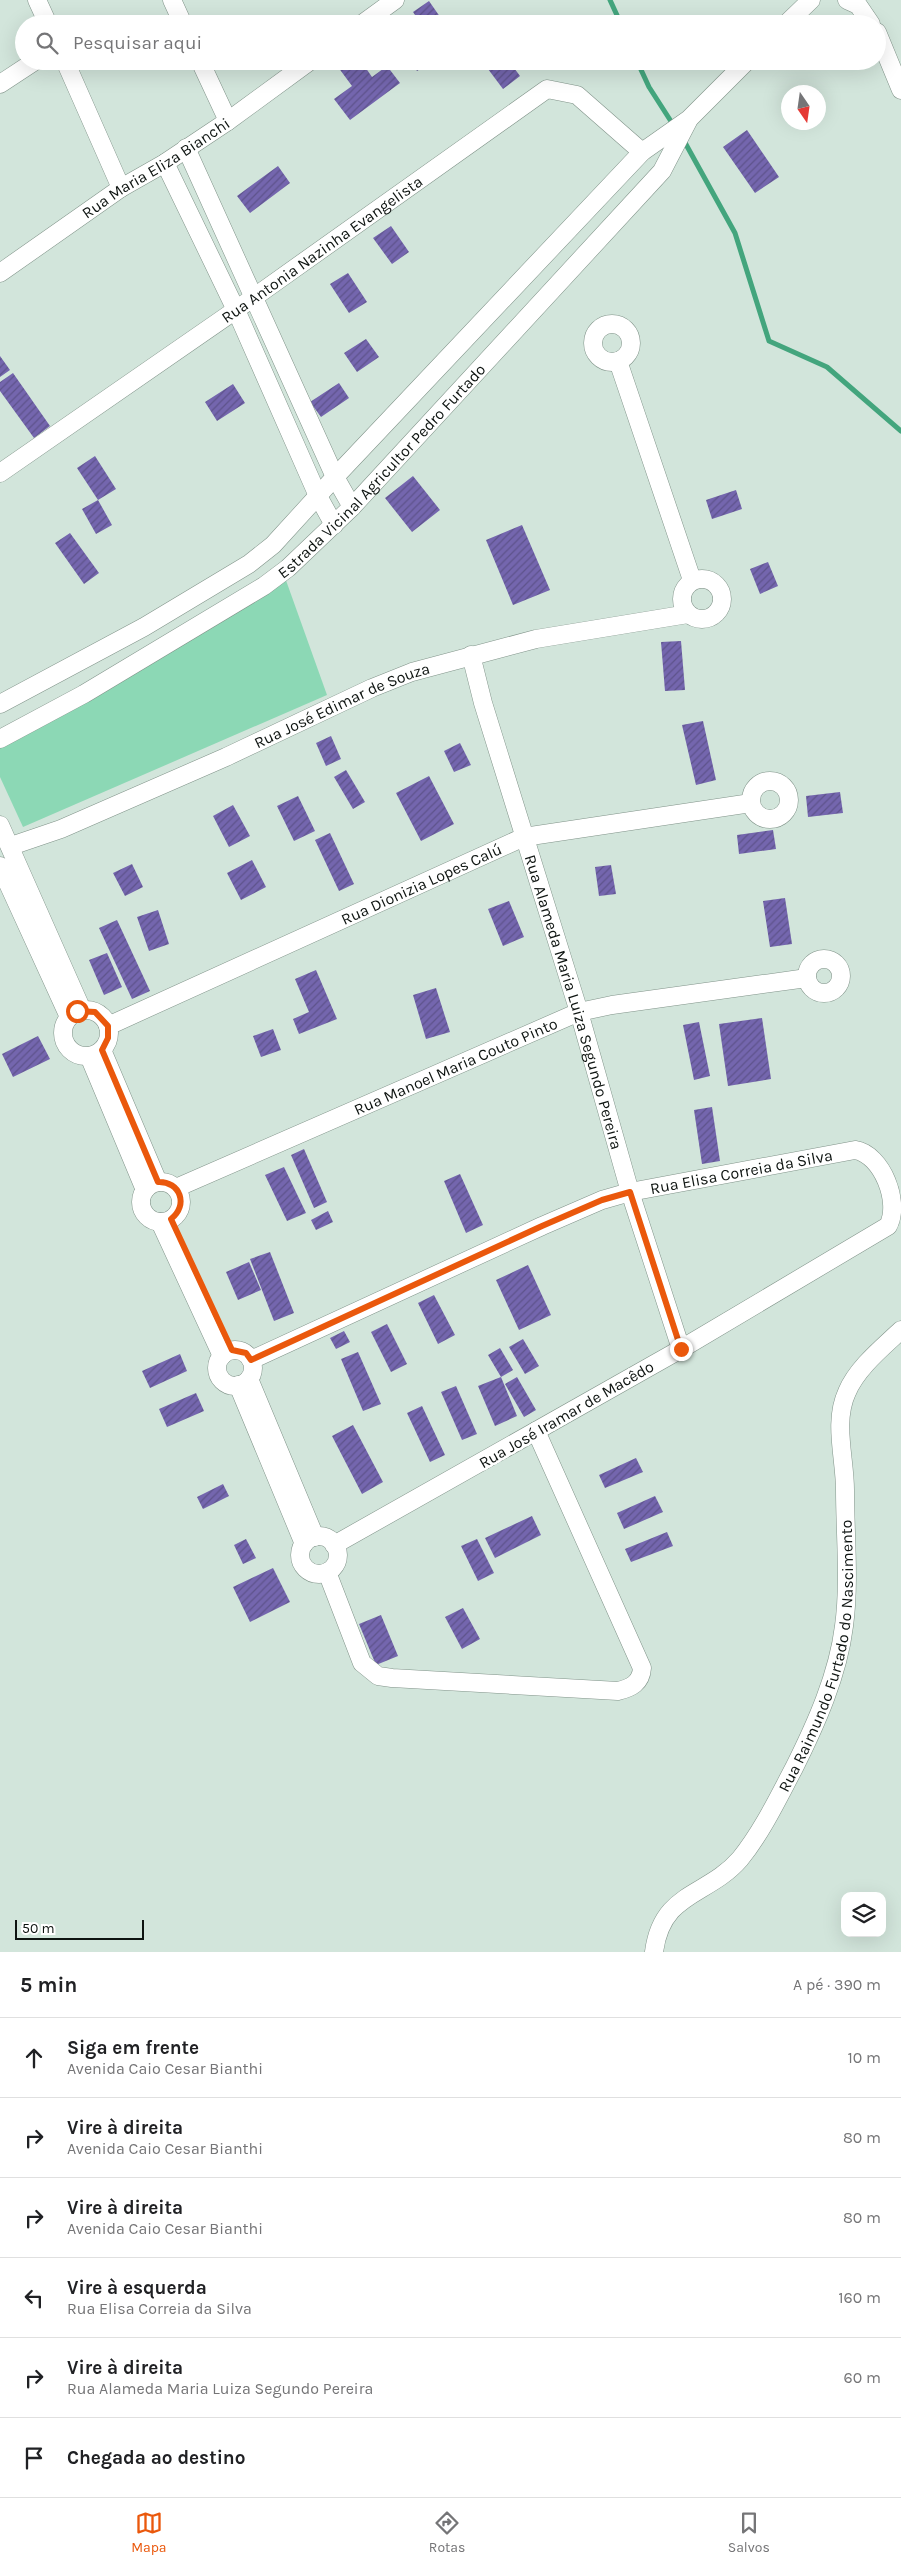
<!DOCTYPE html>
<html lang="pt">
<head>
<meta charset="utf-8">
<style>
  body { margin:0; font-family:Karla,sans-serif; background:#f2f2f2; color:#202124 }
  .controls { position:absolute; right:15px; bottom:15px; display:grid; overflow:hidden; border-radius:10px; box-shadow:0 5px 20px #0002 }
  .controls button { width:45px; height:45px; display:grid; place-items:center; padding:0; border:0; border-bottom:1px solid #e0e0e0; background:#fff; color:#202124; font:25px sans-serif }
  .compass { position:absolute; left:781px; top:85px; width:45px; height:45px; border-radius:50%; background:#fff; box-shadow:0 5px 20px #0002; rotate:167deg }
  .scale { position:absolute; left:15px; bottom:12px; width:129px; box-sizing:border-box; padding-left:5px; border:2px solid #0e1411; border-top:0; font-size:14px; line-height:18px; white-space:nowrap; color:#0e1411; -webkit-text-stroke:4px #fff; paint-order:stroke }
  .stop { position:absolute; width:15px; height:15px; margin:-11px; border:4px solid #ea580c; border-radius:50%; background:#fff }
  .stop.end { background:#ea580c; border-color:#fff; box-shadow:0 1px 5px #0008 }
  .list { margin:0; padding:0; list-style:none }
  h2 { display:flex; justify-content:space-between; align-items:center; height:65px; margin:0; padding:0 20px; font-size:21px }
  h2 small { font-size:16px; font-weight:400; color:#757577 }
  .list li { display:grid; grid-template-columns:32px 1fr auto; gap:15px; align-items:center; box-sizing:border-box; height:80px; padding:0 20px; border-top:1px solid #e0e0e0 }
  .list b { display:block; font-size:19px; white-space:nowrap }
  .list p { margin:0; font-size:16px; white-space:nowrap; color:#757577 }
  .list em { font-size:16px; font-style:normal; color:#757577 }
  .icon { flex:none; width:28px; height:28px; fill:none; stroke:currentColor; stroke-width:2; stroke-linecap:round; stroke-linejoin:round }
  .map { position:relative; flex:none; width:901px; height:1952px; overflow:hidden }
  .search { position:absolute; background:#fff; box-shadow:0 5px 20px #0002; left:15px; right:15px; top:15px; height:55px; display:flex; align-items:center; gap:12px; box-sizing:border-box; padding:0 18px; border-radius:28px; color:#757577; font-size:19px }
  .sheet { height:545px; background:#fff }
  nav { display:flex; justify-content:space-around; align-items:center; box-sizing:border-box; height:70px; border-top:1px solid #e0e0e0; background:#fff; font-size:14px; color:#757577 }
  nav a { display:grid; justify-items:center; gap:2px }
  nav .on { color:#ea580c }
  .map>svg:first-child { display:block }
</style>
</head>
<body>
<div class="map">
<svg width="901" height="1952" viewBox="0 0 901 1952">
  <defs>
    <pattern id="building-hatch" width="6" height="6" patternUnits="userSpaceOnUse" patternTransform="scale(1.25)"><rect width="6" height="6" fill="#7466ae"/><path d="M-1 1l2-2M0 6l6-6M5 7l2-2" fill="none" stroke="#5e538c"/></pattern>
  </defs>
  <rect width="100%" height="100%" fill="#d2e5db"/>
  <!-- green -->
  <path fill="#8cd8b5" d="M 283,572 L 327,695 L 23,827 L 0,777 L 0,739 Z"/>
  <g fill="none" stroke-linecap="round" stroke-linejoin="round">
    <!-- stream -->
    <path stroke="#43a57d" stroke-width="5" d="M 610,0 L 621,24
      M 637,61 L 649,87 L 674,126
      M 683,139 L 735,233 L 769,341 L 827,367 L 901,431"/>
  </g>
  <!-- building -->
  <path fill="url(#building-hatch)" d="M 429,1 L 445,24 L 421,24 L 413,12 Z
    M 507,16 L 511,24 L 494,24 Z
    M 346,61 L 361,61 L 372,77 L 387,66 L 400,83 L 350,120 L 334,99 L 352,86 L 338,67 Z
    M 411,61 L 433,61 L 417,71 Z
    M 482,61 L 509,61 L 520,76 L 503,89 Z
    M 747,130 L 779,177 L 755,193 L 723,147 Z
    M 278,166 L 290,183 L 250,213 L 237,196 Z
    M 391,226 L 409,252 L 392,264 L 373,238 Z
    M 348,273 L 367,302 L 349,313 L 330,284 Z
    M 366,339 L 379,357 L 357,372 L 344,353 Z
    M 0,356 L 10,370 L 0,377 Z
    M 13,373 L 50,426 L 34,438 L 0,391 L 0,382 Z
    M 339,383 L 349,398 L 321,417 L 310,402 Z
    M 233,384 L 245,403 L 217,421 L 205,402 Z
    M 95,456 L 116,489 L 98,500 L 112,525 L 96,534 L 82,509 L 98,500 L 77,468 Z
    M 413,476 L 440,510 L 412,532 L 385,498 Z
    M 736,490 L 742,509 L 712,519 L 706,500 Z
    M 522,525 L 550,590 L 513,605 L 486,540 Z
    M 70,533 L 99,573 L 84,584 L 55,543 Z
    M 768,562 L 778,586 L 760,594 L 750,569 Z
    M 681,641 L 685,690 L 665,691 L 661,642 Z
    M 703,721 L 716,780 L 696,785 L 682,725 Z
    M 331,736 L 341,759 L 326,766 L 316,743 Z
    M 460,743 L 471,765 L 454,772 L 444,751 Z
    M 346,770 L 365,802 L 353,809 L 334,777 Z
    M 429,776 L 454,824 L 421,841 L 396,793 Z
    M 840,792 L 843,813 L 808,817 L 806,796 Z
    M 298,796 L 315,831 L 294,841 L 277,806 Z
    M 233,805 L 250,836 L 229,847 L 213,816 Z
    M 773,830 L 776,849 L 739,854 L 737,835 Z
    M 330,833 L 354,884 L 339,891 L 315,840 Z
    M 252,860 L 266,887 L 241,900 L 227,873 Z
    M 132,864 L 143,887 L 125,896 L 113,873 Z
    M 611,865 L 616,894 L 599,896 L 595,867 Z
    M 785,898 L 792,944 L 770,947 L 763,901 Z
    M 509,901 L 524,937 L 503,946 L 488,909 Z
    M 158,910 L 169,944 L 149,951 L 137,917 Z
    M 117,920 L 150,991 L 132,999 L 99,928 Z
    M 107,953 L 122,987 L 104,995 L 89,960 Z
    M 316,970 L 337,1019 L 299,1034 L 293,1019 L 309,1012 L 295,979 Z
    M 436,988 L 450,1032 L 426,1039 L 413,995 Z
    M 762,1018 L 771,1079 L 728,1086 L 719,1024 Z
    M 699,1022 L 710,1076 L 694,1080 L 683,1025 Z
    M 273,1029 L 281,1050 L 261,1057 L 253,1036 Z
    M 38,1036 L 50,1059 L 13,1077 L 2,1054 Z
    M 712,1107 L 720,1161 L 702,1164 L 694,1110 Z
    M 304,1149 L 327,1202 L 314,1208 L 291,1155 Z
    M 284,1167 L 306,1213 L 287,1221 L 265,1175 Z
    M 460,1174 L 483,1225 L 466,1233 L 444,1181 Z
    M 328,1211 L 333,1222 L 316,1230 L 311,1220 Z
    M 270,1252 L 294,1313 L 274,1321 L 250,1259 Z
    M 249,1262 L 261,1290 L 238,1300 L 226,1272 Z
    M 528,1265 L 551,1315 L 519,1330 L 496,1280 Z
    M 434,1295 L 455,1335 L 438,1344 L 418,1303 Z
    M 387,1324 L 407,1364 L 391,1372 L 371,1332 Z
    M 344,1331 L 350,1342 L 336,1349 L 330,1338 Z
    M 523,1339 L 539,1366 L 525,1374 L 509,1347 Z
    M 500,1348 L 513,1370 L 501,1377 L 517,1416 L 495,1426 L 478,1386 L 501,1377 L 488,1355 Z
    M 358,1352 L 381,1404 L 363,1411 L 341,1359 Z
    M 180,1354 L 187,1371 L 150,1388 L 142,1371 Z
    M 517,1377 L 536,1410 L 524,1417 L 505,1384 Z
    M 456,1386 L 477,1434 L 462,1440 L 441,1392 Z
    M 196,1393 L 204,1411 L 167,1427 L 159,1409 Z
    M 422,1406 L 445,1455 L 430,1462 L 407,1413 Z
    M 353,1425 L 383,1482 L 362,1494 L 332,1436 Z
    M 636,1458 L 643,1472 L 605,1488 L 599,1475 Z
    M 223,1484 L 229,1496 L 203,1509 L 197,1497 Z
    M 655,1496 L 663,1512 L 624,1529 L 617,1513 Z
    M 532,1516 L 541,1535 L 495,1558 L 485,1538 Z
    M 667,1532 L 673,1546 L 631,1562 L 625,1549 Z
    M 246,1539 L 256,1558 L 243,1564 L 234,1545 Z
    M 477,1539 L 494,1573 L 478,1581 L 461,1546 Z
    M 273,1568 L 290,1602 L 250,1622 L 233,1587 Z
    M 463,1608 L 480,1639 L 462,1649 L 445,1617 Z
    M 381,1615 L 398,1656 L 376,1665 L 359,1624 Z"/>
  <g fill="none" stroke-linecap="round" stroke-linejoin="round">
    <!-- street casing -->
    <g stroke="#809389" stroke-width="19">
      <g id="street">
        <path d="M 37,0 L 48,24"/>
        <path d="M 172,0 L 183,24"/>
        <path d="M 847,0 L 858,5 L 871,24"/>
        <path d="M 362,24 L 395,0"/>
        <path d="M 786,24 L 811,0"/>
        <path d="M 877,32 L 901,90"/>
        <path d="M 65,61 L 121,188"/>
        <path d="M 200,61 L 228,121"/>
        <path d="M 0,84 L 35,61"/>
        <path d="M 186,148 L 335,477 L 352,507"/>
        <path d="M 165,163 L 236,310 L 318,496 L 334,525"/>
        <path id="s1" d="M 0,273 L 121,188 L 165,163 L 228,121 L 310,61"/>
        <circle cx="612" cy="343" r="19"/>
        <path d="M 618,361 L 692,580"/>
        <path id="s2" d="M 0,473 L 253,298 L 547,89 L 577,95 L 642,152"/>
        <circle cx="702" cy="599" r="20"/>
        <path id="s3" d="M 471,655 L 483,703 L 579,1012 L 630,1192 L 681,1349"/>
        <path d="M 0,704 L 144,627 L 249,564 L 273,545 L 335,477 L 642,152 L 689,119 L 747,61"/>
        <path id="s4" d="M 0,739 L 84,694 L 264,586 L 288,568 L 352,507 L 662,171 L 688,121"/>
        <circle cx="770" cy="800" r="19"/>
        <path d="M 0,825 L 82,1010"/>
        <path id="s5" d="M 11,846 L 61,829 L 226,757 L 372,688 L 412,672 L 536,639 L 688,614"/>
        <path d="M 0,866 L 69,1017"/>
        <circle cx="824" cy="976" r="17"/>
        <circle cx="86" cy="1033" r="23"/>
        <path id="s6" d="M 108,1026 L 524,837 L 751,803"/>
        <path d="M 102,1050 L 158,1182"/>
        <path d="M 89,1056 L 145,1190"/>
        <circle cx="161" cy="1202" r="20"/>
        <path id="s7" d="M 176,1188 L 579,1012 L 612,1005 L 807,978"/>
        <path d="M 160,1222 L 222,1356"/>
        <circle cx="235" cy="1368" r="18"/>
        <path id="s8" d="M 251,1360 L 542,1226 L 602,1200 L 630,1192 L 855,1150 C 882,1154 901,1203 888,1226 L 681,1349 L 334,1545"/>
        <path d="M 249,1379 L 315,1537"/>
        <path d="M 238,1385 L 304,1544"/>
        <circle cx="319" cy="1555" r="19"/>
        <path d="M 327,1572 L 362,1663 L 378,1676 L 392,1678 L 618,1691 C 631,1688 641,1683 642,1668 L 536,1431"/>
        <path id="s9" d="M 654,1952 C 662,1891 707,1897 740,1859 C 762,1832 778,1798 794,1768 C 816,1724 838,1675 844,1626 C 850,1582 845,1534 845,1490 C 845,1458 833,1422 847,1392 C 857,1368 882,1348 901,1330"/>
      </g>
    </g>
    <!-- street -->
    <use href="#street" stroke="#fff" stroke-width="18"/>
  </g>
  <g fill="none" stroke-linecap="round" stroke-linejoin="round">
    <!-- route -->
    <path stroke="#ea580c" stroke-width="6" d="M 77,1011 L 95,1012 L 108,1026 L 108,1038 L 102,1050 L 158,1182 C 180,1181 189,1205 171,1219 L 232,1350 L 246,1353 L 251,1360 L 542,1226 L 602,1200 L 630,1192 L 681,1349"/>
  </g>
  <g text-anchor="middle" stroke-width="5" stroke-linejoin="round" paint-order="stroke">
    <!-- street labels -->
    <g font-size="16" fill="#0e1411" stroke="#fff">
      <text dy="6" stroke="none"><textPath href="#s1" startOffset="188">Rua Maria Eliza Bianchi</textPath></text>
      <text dy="6" stroke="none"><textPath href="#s2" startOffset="392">Rua Antonia Nazinha Evangelista</textPath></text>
      <text dy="6" stroke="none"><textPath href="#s4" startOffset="470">Estrada Vicinal Agricultor Pedro Furtado</textPath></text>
      <text dy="6" stroke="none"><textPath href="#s5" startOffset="360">Rua José Edimar de Souza</textPath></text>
      <text dy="6" stroke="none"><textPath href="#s6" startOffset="344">Rua Dionizia Lopes Calú</textPath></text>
      <text dy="6" stroke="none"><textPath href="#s3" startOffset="362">Rua Alameda Maria Luiza Segundo Pereira</textPath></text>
      <text dy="6" stroke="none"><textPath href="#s7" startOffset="305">Rua Manoel Maria Couto Pinto</textPath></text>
      <text dy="6" stroke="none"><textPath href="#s8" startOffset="528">Rua Elisa Correia da Silva</textPath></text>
      <text transform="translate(566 1414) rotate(-30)" y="6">Rua José Iramar de Macêdo</text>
      <text dy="6" stroke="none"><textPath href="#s9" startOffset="354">Rua Raimundo Furtado do Nascimento</textPath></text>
    </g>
  </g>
</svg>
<div class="controls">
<button><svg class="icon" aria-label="layers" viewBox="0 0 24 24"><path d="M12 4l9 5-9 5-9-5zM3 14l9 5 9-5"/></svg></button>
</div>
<svg class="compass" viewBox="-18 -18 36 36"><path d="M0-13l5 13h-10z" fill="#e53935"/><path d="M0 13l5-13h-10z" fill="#757577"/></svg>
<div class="scale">50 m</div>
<div class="stop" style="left:77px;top:1011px"></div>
<div class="stop end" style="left:681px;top:1349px"></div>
<div class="search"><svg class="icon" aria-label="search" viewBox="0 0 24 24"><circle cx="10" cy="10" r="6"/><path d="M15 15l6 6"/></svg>Pesquisar aqui</div>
</div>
<section class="sheet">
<h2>5 min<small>A pé · 390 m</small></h2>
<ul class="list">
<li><svg class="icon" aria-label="ahead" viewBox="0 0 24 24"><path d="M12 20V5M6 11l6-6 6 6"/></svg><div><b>Siga em frente</b><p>Avenida Caio Cesar Bianthi</p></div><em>10 m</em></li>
<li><svg class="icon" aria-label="right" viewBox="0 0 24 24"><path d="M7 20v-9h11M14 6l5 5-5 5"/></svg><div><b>Vire à direita</b><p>Avenida Caio Cesar Bianthi</p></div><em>80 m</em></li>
<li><svg class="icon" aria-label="right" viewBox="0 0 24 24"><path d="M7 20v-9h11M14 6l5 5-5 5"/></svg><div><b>Vire à direita</b><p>Avenida Caio Cesar Bianthi</p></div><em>80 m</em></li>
<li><svg class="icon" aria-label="left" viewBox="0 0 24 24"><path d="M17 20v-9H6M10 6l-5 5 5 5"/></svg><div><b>Vire à esquerda</b><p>Rua Elisa Correia da Silva</p></div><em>160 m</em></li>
<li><svg class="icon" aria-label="right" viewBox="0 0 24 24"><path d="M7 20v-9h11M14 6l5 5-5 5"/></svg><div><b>Vire à direita</b><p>Rua Alameda Maria Luiza Segundo Pereira</p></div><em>60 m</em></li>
<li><svg class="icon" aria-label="arrive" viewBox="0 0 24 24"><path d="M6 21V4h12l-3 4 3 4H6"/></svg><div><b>Chegada ao destino</b></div></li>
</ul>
</section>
<nav>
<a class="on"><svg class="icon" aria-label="map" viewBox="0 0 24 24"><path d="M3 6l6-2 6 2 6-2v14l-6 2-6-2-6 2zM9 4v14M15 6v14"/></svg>Mapa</a>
<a><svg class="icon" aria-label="directions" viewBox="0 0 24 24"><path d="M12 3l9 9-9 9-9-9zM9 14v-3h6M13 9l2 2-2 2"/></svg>Rotas</a>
<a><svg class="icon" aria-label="saved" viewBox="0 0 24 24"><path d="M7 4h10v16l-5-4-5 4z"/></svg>Salvos</a>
</nav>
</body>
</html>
